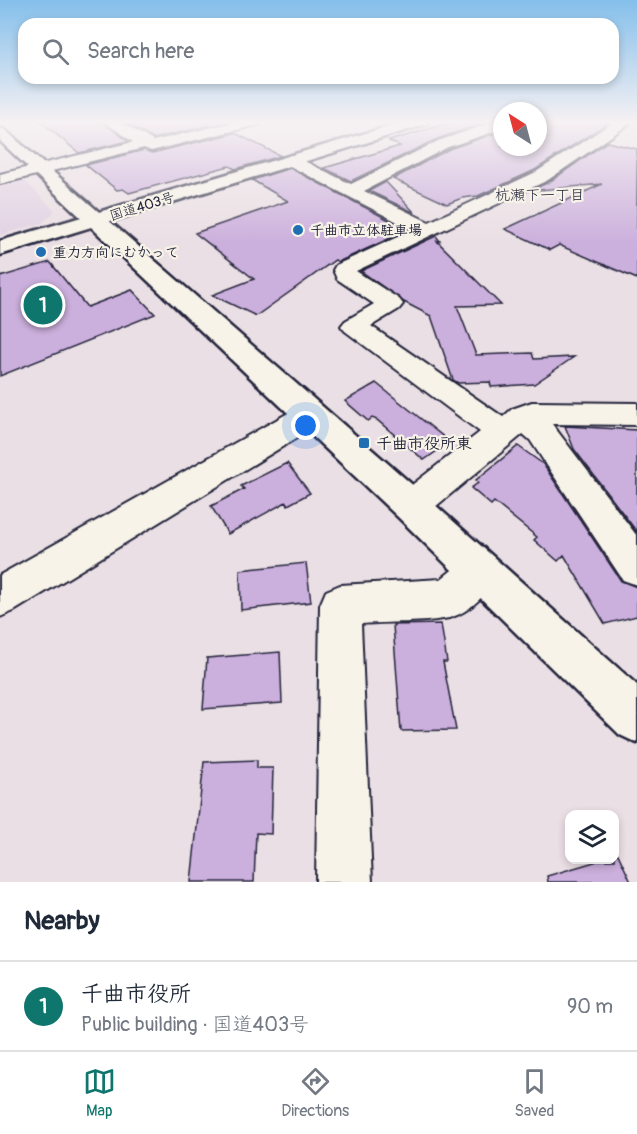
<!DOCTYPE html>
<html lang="en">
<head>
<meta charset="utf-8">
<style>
  body { margin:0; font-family:Pangolin,"Klee One",sans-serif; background:#f2f2f3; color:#1f2937 }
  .controls { position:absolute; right:18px; bottom:18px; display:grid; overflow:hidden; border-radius:12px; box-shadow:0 3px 9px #0003 }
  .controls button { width:54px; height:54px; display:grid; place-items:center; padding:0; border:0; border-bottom:2px solid #e0e1e3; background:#fff; color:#1f2937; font:30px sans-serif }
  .compass { position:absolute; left:493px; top:102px; width:54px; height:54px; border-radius:50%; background:#fff; box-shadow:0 3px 9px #0003; rotate:324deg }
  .you { position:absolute; left:306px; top:426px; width:21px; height:21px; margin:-15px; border:4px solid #fff; border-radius:50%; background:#1a73e8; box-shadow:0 0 0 9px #1a73e833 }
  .badge { display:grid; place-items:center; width:39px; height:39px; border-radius:50%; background:#0f766e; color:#fff; font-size:20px; font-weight:700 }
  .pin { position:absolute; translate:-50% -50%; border:3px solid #fff; box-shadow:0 2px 6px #0006 }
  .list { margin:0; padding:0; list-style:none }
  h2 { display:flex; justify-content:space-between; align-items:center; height:78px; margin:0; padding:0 24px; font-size:26px }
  h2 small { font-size:20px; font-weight:400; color:#747a83 }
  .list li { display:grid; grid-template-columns:39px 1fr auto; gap:18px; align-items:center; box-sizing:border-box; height:90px; padding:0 24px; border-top:2px solid #e0e1e3 }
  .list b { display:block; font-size:22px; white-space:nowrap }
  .list p { margin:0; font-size:20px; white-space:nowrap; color:#747a83 }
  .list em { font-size:20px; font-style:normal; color:#747a83 }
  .icon { flex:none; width:33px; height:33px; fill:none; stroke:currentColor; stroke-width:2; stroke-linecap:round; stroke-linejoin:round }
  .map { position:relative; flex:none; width:637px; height:882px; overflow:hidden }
  .search { position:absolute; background:#fff; box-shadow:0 3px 9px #0003; left:18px; right:18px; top:18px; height:66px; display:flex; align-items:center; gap:15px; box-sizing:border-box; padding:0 21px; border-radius:18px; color:#747a83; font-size:22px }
  .sheet { height:168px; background:#fff }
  nav { display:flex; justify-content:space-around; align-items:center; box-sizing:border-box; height:84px; border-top:2px solid #e0e1e3; background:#fff; font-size:16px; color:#747a83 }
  nav a { display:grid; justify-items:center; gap:3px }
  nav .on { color:#0f766e }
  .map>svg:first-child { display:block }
</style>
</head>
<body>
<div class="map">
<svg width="637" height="882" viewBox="0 0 637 882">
  <rect width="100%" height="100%" fill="#eadfe4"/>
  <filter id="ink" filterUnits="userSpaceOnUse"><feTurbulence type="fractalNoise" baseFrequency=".0167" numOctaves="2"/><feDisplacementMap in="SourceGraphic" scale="12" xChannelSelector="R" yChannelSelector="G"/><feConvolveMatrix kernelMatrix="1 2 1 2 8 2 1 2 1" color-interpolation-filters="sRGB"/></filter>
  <g filter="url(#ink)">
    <!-- built -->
    <path fill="#e1d1e2" d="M 21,177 L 55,211 L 42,223 L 0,235 L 0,182 Z"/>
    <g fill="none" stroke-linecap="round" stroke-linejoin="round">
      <!-- stream -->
      <path fill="#638aa7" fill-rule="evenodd" d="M 628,121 L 637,122 L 637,124 L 629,122 Z"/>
      <!-- river -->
      <path fill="#8ecfef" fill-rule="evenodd" d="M 208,121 L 250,121 L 247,126 L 156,149 L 147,147 L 143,141 L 147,135 Z"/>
    </g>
    <!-- building -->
    <path fill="#cbafdc" stroke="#22223b" stroke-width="1.5" d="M 40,121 L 101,121 L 128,141 L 79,153 Z
      M 123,121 L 202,121 L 210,125 L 153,139 Z
      M 455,121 L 490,121 L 437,139 L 351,181 L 324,168 L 400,146 L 389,141 Z
      M 538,121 L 611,121 L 535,170 L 478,196 L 462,198 L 447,204 L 393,179 L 449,149 L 502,131 L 502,147 L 538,147 Z
      M 235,133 L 281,156 L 235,169 L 229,166 L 129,193 L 123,189 L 117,190 L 86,165 L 144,150 L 152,153 Z
      M 607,142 L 637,149 L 637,279 L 559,245 L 550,250 L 505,229 L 602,184 L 529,191 L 549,182 Z
      M 290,168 L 408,230 L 338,262 L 335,260 L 256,316 L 212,295 L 254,279 L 195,233 L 288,201 L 252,180 Z
      M 386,182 L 415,213 L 369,191 Z
      M 436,236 L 440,241 L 437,241 L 501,305 L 457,306 L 476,355 L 532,353 L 534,359 L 574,357 L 534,384 L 491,387 L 490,382 L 458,383 L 453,380 L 431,316 L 404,302 L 361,271 Z
      M 50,262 L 87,307 L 132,290 L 155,314 L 0,376 L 0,277 Z
      M 376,383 L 450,442 L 424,460 L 377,420 L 372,418 L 368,421 L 345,401 Z
      M 565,426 L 637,430 L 637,532 L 574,449 Z
      M 518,446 L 543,464 L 621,581 L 637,587 L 637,616 L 605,624 L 564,555 L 558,561 L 534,540 L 537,537 L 494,502 L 491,505 L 471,488 L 478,483 L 476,480 Z
      M 287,463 L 310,493 L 288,505 L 286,502 L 228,534 L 211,506 L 244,489 L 241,486 Z
      M 306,563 L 311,602 L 241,610 L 240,570 Z
      M 441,624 L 447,662 L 443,662 L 456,730 L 401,731 L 393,625 Z
      M 280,652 L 282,703 L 203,709 L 207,658 Z
      M 257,760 L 257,768 L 273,768 L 271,834 L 256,833 L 254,882 L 191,882 L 204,762 Z
      M 618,854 L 631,882 L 548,882 L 547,876 L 601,860 L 615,860 L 615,855 Z"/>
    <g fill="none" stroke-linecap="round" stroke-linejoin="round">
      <!-- minor casing -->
      <g stroke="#22223b" stroke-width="4">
        <path id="minor" d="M 103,121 L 119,121 L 153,141 L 239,121 L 263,121 L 261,124 L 151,151 L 144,148 L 0,184 L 0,174 L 133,142 Z
          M 497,121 L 502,121 L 502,129 L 448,147 L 364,191 L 429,222 L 536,172 L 615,121 L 629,121 L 629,124 L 548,180 L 356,271 L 399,299 L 403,304 L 399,309 L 371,326 L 503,417 L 512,409 L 532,402 L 637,403 L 637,425 L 552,424 L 637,536 L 637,585 L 623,580 L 530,440 L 523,434 L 423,517 L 411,521 L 399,517 L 393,506 L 399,495 L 480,432 L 345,331 L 341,326 L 345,321 L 374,304 L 337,279 L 333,270 L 336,265 L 413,230 L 284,163 L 282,160 L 290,155 L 296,157 L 351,184 L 438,141 Z
          M 310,404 L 321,407 L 325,415 L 321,423 L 14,611 L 0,617 L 0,575 L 299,407 Z
          M 480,554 L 494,559 L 499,572 C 491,590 470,613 449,618 C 426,623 386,622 361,624 L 372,882 L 316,882 L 320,605 L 326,591 L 340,585 L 441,579 L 466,559 Z"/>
      </g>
      <!-- tertiary casing -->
      <g stroke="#22223b" stroke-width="5">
        <path id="tertiary" d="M 0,128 L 5,130 L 424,495 L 637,685 L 637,743 L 620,735 L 398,517 L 0,141 Z"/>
      </g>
      <!-- trunk casing -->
      <g stroke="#22223b" stroke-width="5">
        <path id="trunk" d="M 407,121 L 429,121 L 427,124 L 0,255 L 0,241 Z"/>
      </g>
      <!-- minor -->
      <use href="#minor" fill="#f7f3e8" fill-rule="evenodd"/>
      <!-- tertiary -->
      <use href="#tertiary" fill="#f7f3e8" fill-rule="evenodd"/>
      <!-- trunk -->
      <use href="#trunk" fill="#f7f3e8" fill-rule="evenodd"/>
    </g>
  </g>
  <!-- sky -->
  <linearGradient id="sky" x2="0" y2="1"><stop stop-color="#84bfeb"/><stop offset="0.5" stop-color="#f6f1f3"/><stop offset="1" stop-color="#f6f1f3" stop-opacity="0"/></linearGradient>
  <rect width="637" height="244" fill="url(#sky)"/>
  <!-- markers -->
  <g fill="#1f6fb2" stroke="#f7f3e8" stroke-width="2">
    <circle cx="298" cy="230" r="6"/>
    <circle cx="41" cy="252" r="6"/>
    <rect x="358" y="437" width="12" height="12" rx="3"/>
  </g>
  <g text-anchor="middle" stroke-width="4.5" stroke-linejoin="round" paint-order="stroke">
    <!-- far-street labels -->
    <g font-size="14" fill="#22223b" stroke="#f7f3e8">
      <text transform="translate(142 206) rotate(-17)" y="5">国道403号</text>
    </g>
    <!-- far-poi labels -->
    <g font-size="14" font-weight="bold" fill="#22223b" stroke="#f7f3e8" text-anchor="start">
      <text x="310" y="235">千曲市立体駐車場</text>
      <text x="53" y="257">重力方向にむかって</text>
    </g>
    <!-- far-neighbourhood labels -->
    <g font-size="15" fill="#22223b" stroke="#f7f3e8">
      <text x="540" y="200">杭瀬下一丁目</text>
    </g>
    <!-- poi labels -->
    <g font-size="16" font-weight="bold" fill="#22223b" stroke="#f7f3e8" text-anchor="start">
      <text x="376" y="449">千曲市役所東</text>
    </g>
  </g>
</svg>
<div class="controls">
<button><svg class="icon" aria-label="layers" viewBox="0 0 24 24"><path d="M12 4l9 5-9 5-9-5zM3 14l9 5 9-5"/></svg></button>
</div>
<svg class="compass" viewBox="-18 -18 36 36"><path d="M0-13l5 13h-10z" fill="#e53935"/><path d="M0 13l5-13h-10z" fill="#747a83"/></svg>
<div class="you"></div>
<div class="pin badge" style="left:43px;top:305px">1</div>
<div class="search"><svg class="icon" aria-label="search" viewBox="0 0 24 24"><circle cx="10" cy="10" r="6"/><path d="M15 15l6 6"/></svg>Search here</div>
</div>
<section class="sheet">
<h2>Nearby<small></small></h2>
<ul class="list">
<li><span class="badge">1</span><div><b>千曲市役所</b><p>Public building · 国道403号</p></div><em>90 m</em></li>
</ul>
</section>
<nav>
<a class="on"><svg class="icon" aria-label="map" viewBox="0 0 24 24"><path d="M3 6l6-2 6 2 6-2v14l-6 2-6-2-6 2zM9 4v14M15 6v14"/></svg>Map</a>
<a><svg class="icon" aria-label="directions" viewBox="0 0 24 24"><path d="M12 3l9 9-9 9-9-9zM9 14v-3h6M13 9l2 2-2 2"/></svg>Directions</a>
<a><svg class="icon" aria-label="saved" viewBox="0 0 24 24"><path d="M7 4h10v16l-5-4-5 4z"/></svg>Saved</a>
</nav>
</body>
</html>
